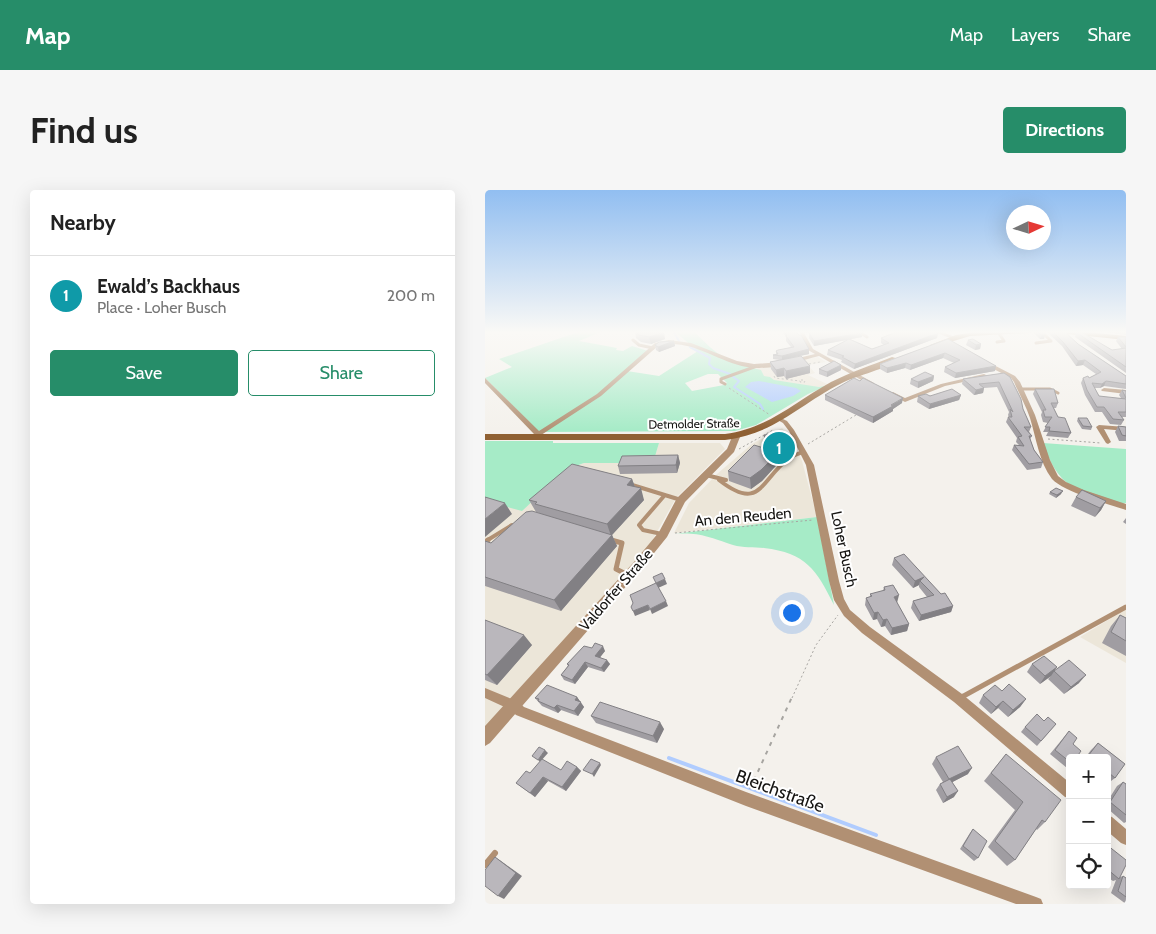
<!DOCTYPE html>
<html lang="en">
<head>
<meta charset="utf-8">
<style>
  body { margin:0; font-family:Cabin,sans-serif; background:#f6f6f6; color:#222 }
  .controls { position:absolute; right:15px; bottom:15px; display:grid; overflow:hidden; border-radius:5px; box-shadow:0 5px 20px #0002 }
  .controls button { width:45px; height:45px; display:grid; place-items:center; padding:0; border:0; border-bottom:1px solid #e0e0e0; background:#fff; color:#222; font:25px sans-serif }
  .compass { position:absolute; left:521px; top:15px; width:45px; height:45px; border-radius:50%; background:#fff; box-shadow:0 5px 20px #0002; rotate:86deg }
  .you { position:absolute; left:306px; top:422px; width:18px; height:18px; margin:-12px; border:4px solid #fff; border-radius:50%; background:#1a73e8; box-shadow:0 0 0 8px #1a73e833 }
  .badge { display:grid; place-items:center; width:32px; height:32px; border-radius:50%; background:#268d69; color:#fff; font-size:16px; font-weight:700 }
  .pin { position:absolute; translate:-50% -50%; border:2px solid #fff; box-shadow:0 1px 5px #0006 }
  .list { margin:0; padding:0; list-style:none }
  h2 { display:flex; justify-content:space-between; align-items:center; height:65px; margin:0; padding:0 20px; font-size:21px }
  h2 small { font-size:16px; font-weight:400; color:#767676 }
  .list li { display:grid; grid-template-columns:32px 1fr auto; gap:15px; align-items:center; box-sizing:border-box; height:80px; padding:0 20px; border-top:1px solid #e0e0e0 }
  .list b { display:block; font-size:19px; white-space:nowrap }
  .list p { margin:0; font-size:16px; white-space:nowrap; color:#767676 }
  .list em { font-size:16px; font-style:normal; color:#767676 }
  .actions { display:flex; gap:10px; padding:15px 20px }
  .actions a { flex:1; padding:11px 0; border:1px solid #268d69; border-radius:5px; text-align:center; font-size:18px; color:#268d69 }
  .actions .main { background:#268d69; color:#fff }
  .icon { flex:none; width:28px; height:28px; fill:none; stroke:currentColor; stroke-width:2; stroke-linecap:round; stroke-linejoin:round }
  .map { position:relative; flex:none; width:641px; height:714px; overflow:hidden; border-radius:5px }
  header { display:flex; align-items:center; gap:30px; box-sizing:border-box; height:70px; padding:0 25px; background:#268d69; color:#fff }
  header strong { font-size:24px }
  nav { display:flex; gap:28px; margin-inline-start:auto; font-size:18px }
  .intro { display:flex; align-items:center; justify-content:space-between; box-sizing:border-box; height:120px; padding:0 30px }
  h1 { margin:0; font-size:35px }
  .button { padding:12px 22px; border-radius:5px; background:#268d69; color:#fff; font-size:18px; font-weight:700 }
  main { display:flex; gap:30px; padding:0 30px }
  aside { flex:1; background:#fff; border-radius:5px; box-shadow:0 5px 20px #0002 }
  .map>svg:first-child { display:block }
</style>
</head>
<body>
<header>
<strong>Map</strong>
<nav><a>Map</a><a>Layers</a><a>Share</a></nav>
</header>
<div class="intro"><h1>Find us</h1><a class="button">Directions</a></div>
<main>
<aside>
<h2>Nearby<small></small></h2>
<ul class="list">
<li><span class="badge" style="background:#0f9aa8">1</span><div><b>Ewald’s Backhaus</b><p>Place · Loher Busch</p></div><em>200 m</em></li>
</ul>
<div class="actions"><a class="main">Save</a><a>Share</a></div>
</aside>
<div class="map">
<svg width="641" height="714" viewBox="0 0 641 714">
  <rect width="100%" height="100%" fill="#f4f1ec"/>
  <!-- built -->
  <path fill="#ece6d9" d="M 333,167 L 341,172 L 323,175 L 330,183 L 323,185 L 344,195 L 335,200 L 276,188 L 266,179 Z
    M 297,238 L 307,250 L 317,271 L 332,327 L 189,343 L 204,313 L 232,284 L 267,254 Z
    M 174,253 L 235,253 L 240,259 L 191,308 L 164,356 L 0,540 L 0,311 L 76,286 L 91,276 L 99,273 L 168,273 Z
    M 641,419 L 641,473 L 595,447 Z"/>
  <!-- green -->
  <path fill="#a6ebc7" fill-rule="evenodd" d="M 96,141 L 118,141 L 94,151 L 132,158 L 131,160 L 138,161 L 147,156 L 163,161 L 142,181 L 174,186 L 213,161 L 189,141 L 209,141 C 233,167 243,172 276,180 L 279,186 L 285,187 L 289,190 L 334,197 L 344,195 L 323,204 L 271,235 L 250,241 L 54,242 L 0,188 L 27,177 L 14,169 ZM 223,184 L 233,184 L 242,193 L 239,195 L 207,201 L 200,193 Z
    M 0,251 L 68,251 L 68,253 L 174,253 L 168,273 L 99,273 C 75,280 55,305 37,321 L 0,311 Z
    M 558,253 L 641,259 L 641,313 L 636,314 C 592,300 575,301 558,253 Z
    M 332,327 L 349,415 C 331,379 321,363 279,358 C 269,357 258,358 248,355 C 223,347 215,342 188,344 Z"/>
  <!-- water -->
  <path fill="#b0ccfe" d="M 274,191 L 311,198 L 316,201 L 308,206 L 287,212 L 260,197 L 266,192 Z"/>
  <g fill="none" stroke-linecap="round" stroke-linejoin="round">
    <!-- stream-far1 -->
    <path stroke="#b0ccfe" stroke-width="2" d="M 188,141 L 194,151
      M 205,157 L 225,168 L 224,174 L 228,178 L 245,184
      M 247,186 L 254,191 L 249,197 L 275,214 L 278,219"/>
    <!-- stream -->
    <path stroke="#b0ccfe" stroke-width="4" d="M 184,568 L 391,645"/>
    <!-- path-far1 -->
    <path stroke="#a7a5a1" stroke-width="1" stroke-dasharray="2 2.5" stroke-linecap="butt" d="M 324,174 L 335,172
      M 289,186 L 290,188 L 315,191
      M 316,190 L 319,190 L 320,192 L 315,192 Z
      M 244,198 L 285,225
      M 563,249 L 616,253
      M 323,254 L 371,225
      M 254,259 L 288,240
      M 190,343 L 328,330
      M 307,508 L 331,455 L 353,425"/>
    <!-- path -->
    <path stroke="#a7a5a1" stroke-width="2" stroke-dasharray="4 5.5" stroke-linecap="butt" d="M 265,599 L 307,507"/>
    <!-- service-far3 -->
    <path stroke="#b19073" stroke-width="3" d="M 373,141 L 382,147
      M 317,142 L 325,141
      M 148,150 L 154,155 L 168,158
      M 512,152 L 519,151 L 513,142
      M 551,153 L 566,151 L 556,141
      M 240,194 L 236,192 L 236,189 L 272,176
      M 535,199 L 565,199 L 573,203"/>
    <!-- service-far2 -->
    <path stroke="#b19073" stroke-width="4" d="M 221,285 L 241,290
      M 234,290 C 275,322 275,291 303,269 C 308,265 313,264 318,262
      M 144,294 L 196,310
      M 177,344 L 158,340 L 154,335 L 179,306
      M 126,350 L 130,351
      M 1,351 L 27,335"/>
    <!-- service-far1 -->
    <path stroke="#b19073" stroke-width="5" d="M 126,350 L 137,353 L 131,379 L 143,385
      M 0,352 L 3,350
      M 475,508 L 641,417"/>
    <!-- service -->
    <path stroke="#b19073" stroke-width="6" d="M 475,508 L 477,507
      M 0,675 L 10,663"/>
    <!-- minor -->
    <path fill="#b19073" fill-rule="evenodd" d="M 314,141 L 318,141 L 328,159 L 389,193 L 389,195 L 385,195 L 334,166 C 311,172 285,181 262,177 C 230,171 209,149 174,155 L 116,206 L 50,249 L 47,247 L 49,244 L 0,193 L 0,188 L 54,241 L 112,204 L 170,153 L 184,150 L 206,153 L 252,171 L 269,174 L 297,172 L 330,164 L 323,160 Z
      M 499,172 L 503,172 L 530,186 L 535,192 L 550,225 L 565,270 L 573,286 L 581,292 L 599,300 L 641,314 L 641,320 C 623,314 579,302 567,289 C 554,272 551,247 545,228 C 541,216 534,204 529,192 L 526,188 L 499,174 Z
      M 499,184 L 501,185 L 501,187 L 460,196 L 420,212 L 405,204 L 408,202 L 420,208 L 456,194 Z
      M 619,198 L 641,200 L 641,204 L 617,201 L 616,200 Z
      M 294,227 L 302,231 L 309,240 L 329,275 L 354,391 L 359,409 L 365,420 L 385,437 L 477,504 L 585,593 L 585,608 L 580,607 L 469,512 L 377,443 L 359,426 L 349,410 L 344,391 L 321,275 L 304,241 L 298,233 L 291,229 Z
      M 614,235 L 641,237 L 641,241 L 619,239 L 626,252 L 623,254 L 621,253 L 611,237 Z
      M 0,498 L 34,512 L 39,517 L 261,602 L 551,707 L 556,709 L 558,714 L 531,714 L 261,616 L 31,525 L 26,520 L 0,508 Z
      M 622,625 L 627,627 L 641,639 L 641,655 L 636,653 L 622,641 Z"/>
    <!-- tertiary -->
    <path fill="#b19073" fill-rule="evenodd" d="M 447,141 L 455,141 L 470,147 L 465,148 Z
      M 251,244 L 255,247 L 249,262 L 200,312 L 182,347 L 157,378 L 5,553 L 0,556 L 0,536 L 149,372 L 174,342 L 192,308 L 242,259 L 247,247 Z"/>
    <!-- secondary -->
    <path fill="#8f6033" fill-rule="evenodd" d="M 496,141 L 549,141 L 545,143 L 485,146 L 449,157 L 445,155 L 471,145 Z
      M 569,141 L 591,141 L 641,146 L 641,150 L 573,143 Z
      M 407,167 L 414,169 C 402,179 373,185 357,193 C 313,215 292,243 240,250 L 0,250 L 0,244 L 240,244 C 282,239 310,212 346,192 C 366,182 387,175 407,167 Z"/>
  </g>
  <!-- wall -->
  <path fill="#a09da2" d="M 150,141 L 180,149 L 166,154 L 156,152 L 151,148 Z
    M 298,141 L 310,141 L 324,159 L 324,164 L 308,167 L 325,183 L 301,189 L 299,186 L 292,187 L 286,179 L 285,172 L 295,170 L 288,169 L 288,165 L 291,164 L 291,161 L 306,157 L 301,151 L 301,147 L 298,143 Z
    M 327,141 L 374,141 L 377,143 L 377,147 L 365,149 L 387,159 L 399,155 L 396,153 L 396,148 L 453,143 L 452,148 L 369,179 L 356,172 L 357,170 L 342,165 L 343,160 L 362,150 L 329,156 L 324,148 L 324,143 L 328,142 Z
    M 462,141 L 484,141 L 467,142 Z
    M 549,141 L 557,141 L 560,144 L 559,149 L 555,149 L 549,143 Z
    M 561,141 L 578,141 L 593,154 L 641,186 L 641,199 L 619,196 L 615,198 L 609,198 L 614,206 L 621,208 L 636,208 L 634,205 L 637,200 L 641,201 L 641,227 L 637,227 L 639,230 L 636,235 L 625,234 L 617,222 L 610,222 L 600,205 L 596,193 L 598,188 L 604,188 L 611,184 L 598,175 L 591,176 L 577,156 Z
    M 613,141 L 641,141 L 641,145 Z
    M 591,142 L 627,160 L 637,159 L 631,151 L 633,147 L 641,147 L 641,183 L 590,147 Z
    M 463,149 L 510,181 L 470,188 L 459,182 L 460,177 L 469,173 L 458,168 L 425,180 L 420,178 L 402,183 L 395,179 L 395,174 Z
    M 483,150 L 496,154 L 495,159 L 490,160 L 481,155 Z
    M 189,151 L 190,156 L 174,162 L 171,160 L 170,155 Z
    M 356,175 L 356,180 L 342,187 L 334,184 L 334,179 Z
    M 519,183 L 538,219 L 546,237 L 544,242 L 547,246 L 545,249 L 549,260 L 558,272 L 556,278 L 542,280 L 527,260 L 529,255 L 534,255 L 531,252 L 532,248 L 521,232 L 523,227 L 524,227 L 523,225 L 524,222 L 512,197 L 499,198 L 498,203 L 489,205 L 477,194 L 478,189 Z
    M 449,186 L 448,191 L 433,198 L 425,194 L 426,189 Z
    M 550,199 L 573,213 L 571,218 L 569,218 L 573,227 L 586,243 L 583,248 L 561,246 L 563,242 L 558,242 L 563,233 L 558,232 L 556,225 L 557,222 L 548,204 Z
    M 340,205 L 417,213 L 408,219 L 408,221 L 388,233 L 340,210 Z
    M 476,205 L 474,210 L 444,219 L 432,212 L 433,206 Z
    M 593,228 L 607,237 L 606,240 L 597,239 L 592,231 Z
    M 633,236 L 641,237 L 641,251 L 634,251 L 630,242 Z
    M 279,245 L 300,246 L 300,257 L 298,260 L 298,268 L 277,291 L 266,299 L 244,291 L 243,281 L 280,259 Z
    M 193,265 L 195,273 L 192,283 L 135,284 L 133,276 Z
    M 147,289 L 150,297 L 159,310 L 127,345 L 132,356 L 76,421 L 0,396 L 0,351 L 6,353 L 55,324 L 54,323 L 51,322 L 44,310 Z
    M 565,302 L 576,304 L 571,308 L 564,304 Z
    M 591,307 L 621,311 L 616,320 L 610,327 L 586,316 Z
    M 641,328 L 641,334 L 638,332 Z
    M 409,368 L 456,404 L 468,416 L 466,422 L 434,431 L 426,418 L 428,411 L 442,407 L 434,397 L 434,395 L 428,398 L 407,375 Z
    M 399,397 L 412,413 L 424,434 L 422,441 L 406,445 L 400,436 L 396,437 L 392,429 L 388,430 L 380,415 L 381,408 L 385,407 L 385,404 L 398,401 Z
    M 635,425 L 641,428 L 641,466 L 617,453 L 626,436 Z
    M 0,430 L 47,455 L 12,495 L 0,490 Z
    M 107,458 L 120,461 L 115,467 L 125,474 L 119,482 L 103,477 L 90,494 L 79,490 L 76,485 L 83,476 L 82,474 Z
    M 547,474 L 572,477 L 569,481 L 594,493 L 579,504 L 563,489 L 566,486 L 555,494 L 542,482 Z
    M 517,501 L 541,509 L 535,517 L 523,527 L 513,518 L 506,524 L 494,513 L 498,505 Z
    M 92,507 L 99,517 L 93,526 L 76,520 L 73,523 L 57,516 L 50,508 Z
    M 106,526 L 179,539 L 172,553 L 111,533 Z
    M 571,534 L 552,556 L 536,542 L 540,537 Z
    M 584,541 L 588,554 L 585,568 L 585,575 L 582,578 L 565,564 Z
    M 613,553 L 640,574 L 630,588 L 622,594 L 622,568 L 600,568 L 606,560 Z
    M 521,564 L 560,632 L 552,640 L 551,639 L 530,670 L 522,676 L 503,657 L 530,620 L 499,591 Z
    M 451,567 L 483,584 L 467,592 L 469,607 L 458,613 L 451,600 L 455,594 L 458,592 L 447,574 Z
    M 92,577 L 96,581 L 81,601 L 63,591 L 50,607 L 31,593 L 45,583 L 76,580 Z
    M 638,592 L 641,594 L 641,632 L 639,633 L 622,618 L 622,612 L 632,596 Z
    M 488,639 L 493,668 L 489,671 L 475,659 L 485,643 Z
    M 622,655 L 635,687 L 638,686 L 641,688 L 641,714 L 626,703 L 631,690 L 628,691 L 622,687 Z"/>
  <!-- shaded-wall -->
  <path fill="#828084" d="M 179,142 L 180,149 L 166,154 L 164,147 Z
    M 377,143 L 377,147 L 329,156 L 329,151 Z
    M 453,143 L 452,148 L 369,179 L 370,174 Z
    M 560,144 L 559,149 L 555,149 L 557,145 Z
    M 189,151 L 190,156 L 174,162 L 173,157 Z
    M 496,154 L 495,159 L 490,160 L 491,155 Z
    M 324,159 L 324,164 L 297,170 L 297,166 Z
    M 460,163 L 458,168 L 425,180 L 426,175 Z
    M 600,170 L 598,175 L 591,176 L 593,171 Z
    M 421,173 L 420,178 L 402,183 L 402,178 Z
    M 356,175 L 356,180 L 342,187 L 342,182 Z
    M 325,176 L 325,183 L 301,189 L 301,181 Z
    M 511,176 L 510,181 L 470,188 L 471,183 Z
    M 299,178 L 299,186 L 292,187 L 291,180 Z
    M 449,186 L 448,191 L 433,198 L 433,192 Z
    M 621,191 L 619,196 L 615,198 L 617,194 Z
    M 499,198 L 498,203 L 489,205 L 491,200 Z
    M 476,205 L 474,210 L 444,219 L 445,214 Z
    M 418,208 L 417,213 L 408,219 L 408,221 L 388,233 L 388,227 Z
    M 300,246 L 300,257 L 298,260 L 298,268 L 277,291 L 266,299 L 265,288 Z
    M 193,265 L 195,273 L 192,283 L 191,275 Z
    M 147,289 L 151,300 L 142,295 Z
    M 156,298 L 159,310 L 127,345 L 132,356 L 76,421 L 69,410 L 126,346 L 122,334 Z
    M 578,301 L 576,304 L 571,308 L 572,305 Z
    M 621,311 L 616,320 L 610,327 L 615,318 Z
    M 20,313 L 27,324 L 0,347 L 0,329 Z
    M 439,387 L 435,391 L 434,395 L 428,398 L 430,391 Z
    M 180,389 L 182,394 L 173,398 L 171,393 Z
    M 414,405 L 412,413 L 409,407 Z
    M 181,411 L 183,416 L 167,424 L 165,419 Z
    M 163,415 L 165,420 L 150,426 L 148,421 Z
    M 468,416 L 466,422 L 434,431 L 436,425 Z
    M 393,422 L 392,429 L 388,430 L 389,423 Z
    M 402,429 L 400,436 L 396,437 L 398,430 Z
    M 424,434 L 422,441 L 406,445 L 407,438 Z
    M 39,445 L 47,455 L 12,495 L 2,485 Z
    M 118,456 L 120,461 L 113,470 L 110,466 Z
    M 122,470 L 125,474 L 119,482 L 116,478 Z
    M 100,472 L 103,477 L 90,494 L 87,490 Z
    M 572,477 L 566,486 L 555,494 L 560,486 Z
    M 601,485 L 594,493 L 579,504 L 586,497 Z
    M 92,507 L 99,517 L 93,526 L 89,521 L 90,510 Z
    M 541,509 L 535,517 L 523,527 L 528,520 Z
    M 518,511 L 513,518 L 506,524 L 511,517 Z
    M 72,515 L 76,520 L 73,523 L 69,518 Z
    M 175,532 L 179,539 L 172,553 L 168,546 Z
    M 60,560 L 63,563 L 55,572 L 53,570 Z
    M 115,573 L 116,575 L 109,587 L 107,584 Z
    M 92,577 L 96,581 L 81,601 L 77,597 Z
    M 487,578 L 483,584 L 460,596 L 464,589 Z
    M 58,587 L 63,591 L 50,607 L 45,603 Z
    M 473,601 L 469,607 L 458,613 L 462,607 Z
    M 10,667 L 16,671 L 37,686 L 19,709 L 13,706 Z"/>
  <!-- building -->
  <path fill="#bab7bc" stroke="#828084" d="M 150,141 L 177,141 L 179,142 L 164,147 L 154,145 Z
    M 299,141 L 310,141 L 314,145 L 316,145 L 324,159 L 297,166 L 288,165 L 293,164 L 291,161 L 293,160 L 309,157 L 301,146 L 302,145 Z
    M 330,141 L 374,141 L 377,143 L 329,151 L 324,143 L 331,142 Z
    M 414,141 L 447,141 L 453,143 L 370,174 L 357,167 L 359,166 L 343,160 L 364,149 L 387,159 L 404,153 L 396,148 Z
    M 552,141 L 557,141 L 560,144 L 557,145 Z
    M 567,141 L 579,141 L 593,154 L 641,186 L 641,194 L 621,191 L 617,194 L 607,193 L 614,206 L 641,209 L 641,222 L 633,222 L 639,230 L 628,229 L 619,217 L 612,217 L 602,200 L 598,188 L 603,186 L 604,188 L 616,182 L 600,170 L 593,171 L 578,152 Z
    M 591,142 L 598,143 L 627,160 L 641,158 L 641,177 Z
    M 633,147 L 641,147 L 641,157 Z
    M 463,149 L 511,176 L 471,183 L 460,177 L 475,170 L 460,163 L 426,175 L 421,173 L 402,178 L 395,174 Z
    M 488,149 L 496,154 L 491,155 L 483,150 Z
    M 189,151 L 173,157 L 170,155 L 174,152 Z
    M 316,166 L 325,176 L 301,181 L 299,178 L 291,180 L 285,172 Z
    M 349,171 L 356,175 L 342,182 L 334,179 Z
    M 440,182 L 449,186 L 433,192 L 426,189 Z
    M 519,183 L 525,187 L 536,209 L 538,219 L 546,237 L 539,237 L 547,246 L 544,246 L 549,260 L 558,272 L 544,274 L 529,255 L 539,256 L 533,247 L 537,246 L 523,227 L 527,227 L 525,219 L 528,222 L 514,192 L 494,194 L 499,198 L 491,200 L 478,189 Z
    M 369,188 L 375,191 L 378,188 L 418,208 L 406,215 L 408,216 L 388,227 L 340,205 Z
    M 467,199 L 476,205 L 445,214 L 433,206 L 441,204 L 445,206 Z
    M 550,199 L 569,199 L 573,213 L 566,213 L 573,227 L 580,228 L 586,243 L 564,241 L 565,237 L 560,237 L 567,227 L 560,227 L 558,220 L 561,220 Z
    M 637,200 L 641,201 L 641,208 Z
    M 593,228 L 602,228 L 607,237 L 598,236 Z
    M 633,236 L 641,237 L 641,246 L 637,245 Z
    M 290,244 L 300,246 L 292,256 L 298,258 L 276,280 L 265,288 L 243,281 L 269,255 L 282,259 L 279,245 Z
    M 193,265 L 191,275 L 133,276 L 137,266 Z
    M 87,274 L 147,289 L 142,295 L 156,298 L 122,334 L 50,314 L 52,312 L 44,310 Z
    M 571,298 L 578,301 L 572,305 L 565,302 Z
    M 597,300 L 621,311 L 615,318 L 591,307 Z
    M 0,307 L 20,313 L 0,329 Z
    M 47,321 L 127,345 L 69,410 L 0,387 L 0,351 L 6,353 L 41,322 Z
    M 419,364 L 456,404 L 460,403 L 468,416 L 436,425 L 428,411 L 449,405 L 435,391 L 439,387 L 430,391 L 409,368 Z
    M 177,383 L 180,389 L 171,393 L 181,411 L 165,419 L 163,415 L 148,421 L 146,417 L 148,413 L 145,405 L 171,393 L 168,387 Z
    M 408,395 L 414,405 L 409,407 L 424,434 L 407,438 L 402,429 L 398,430 L 393,422 L 389,423 L 381,408 L 387,406 L 385,404 L 400,400 L 399,397 Z
    M 635,425 L 641,428 L 641,451 L 626,442 Z
    M 0,430 L 39,445 L 2,485 L 0,484 Z
    M 110,453 L 118,456 L 110,466 L 122,470 L 116,478 L 100,472 L 87,490 L 76,485 L 84,475 L 82,474 L 99,456 L 107,458 Z
    M 559,466 L 572,477 L 560,486 L 547,474 Z
    M 584,470 L 601,485 L 586,497 L 569,481 Z
    M 524,494 L 541,509 L 528,520 L 518,511 L 511,517 L 498,505 L 510,495 L 517,501 Z
    M 62,495 L 92,507 L 90,510 L 96,512 L 89,521 L 72,515 L 69,518 L 53,511 L 54,509 L 50,508 Z
    M 115,512 L 175,532 L 168,546 L 106,526 Z
    M 552,524 L 559,531 L 563,527 L 571,534 L 556,551 L 540,537 Z
    M 584,541 L 592,548 L 588,554 L 596,561 L 591,568 L 585,568 L 585,572 L 570,560 Z
    M 613,553 L 640,574 L 630,588 L 624,583 L 622,585 L 622,568 L 605,568 L 603,566 Z
    M 473,556 L 487,578 L 464,589 L 451,567 Z
    M 54,557 L 60,560 L 53,570 L 47,566 Z
    M 521,564 L 576,610 L 560,632 L 557,630 L 530,670 L 510,651 L 538,612 L 506,583 Z
    M 57,569 L 76,580 L 82,571 L 92,577 L 77,597 L 58,587 L 45,603 L 31,593 L 41,581 L 45,583 Z
    M 106,569 L 115,573 L 107,584 L 98,580 Z
    M 465,589 L 473,601 L 462,607 L 455,594 Z
    M 638,592 L 641,594 L 641,625 L 625,612 Z
    M 488,639 L 502,651 L 493,668 L 478,656 Z
    M 622,655 L 641,670 L 641,675 L 634,689 L 622,679 Z
    M 10,667 L 31,683 L 13,706 L 0,696 L 0,680 Z
    M 638,686 L 641,688 L 641,707 L 633,701 Z"/>
  <!-- sky -->
  <linearGradient id="sky" x2="0" y2="1"><stop stop-color="#91bef1"/><stop offset="0.59" stop-color="#faf9f6"/><stop offset="1" stop-color="#faf9f6" stop-opacity="0"/></linearGradient>
  <rect width="641" height="241" fill="url(#sky)"/>
  <g text-anchor="middle" stroke-width="4" stroke-linejoin="round" paint-order="stroke">
    <!-- far-street labels -->
    <g font-size="12" fill="#151412" stroke="#fff">
      <text transform="translate(209 234) rotate(-1)" y="4">Detmolder Straße</text>
    </g>
    <!-- street labels -->
    <g font-size="15" fill="#151412" stroke="#fff">
      <text transform="translate(258 327) rotate(-5)" y="5">An den Reuden</text>
      <text transform="translate(359 359) rotate(78)" y="5">Loher Busch</text>
      <text transform="translate(131 400) rotate(-49)" y="5">Valdorfer Straße</text>
    </g>
    <!-- near-street labels -->
    <g font-size="18" fill="#151412" stroke="#fff">
      <text transform="translate(295 601) rotate(20)" y="6">Bleichstraße</text>
    </g>
  </g>
</svg>
<div class="controls">
<button>+</button>
<button>−</button>
<button><svg class="icon" aria-label="locate" viewBox="0 0 24 24"><circle cx="12" cy="12" r="6"/><path d="M12 2v4M12 18v4M2 12h4M18 12h4"/></svg></button>
</div>
<svg class="compass" viewBox="-18 -18 36 36"><path d="M0-13l5 13h-10z" fill="#e53935"/><path d="M0 13l5-13h-10z" fill="#767676"/></svg>
<div class="you"></div>
<div class="pin badge" style="left:294px;top:258px;background:#0f9aa8">1</div>
</div>
</main>
</body>
</html>
